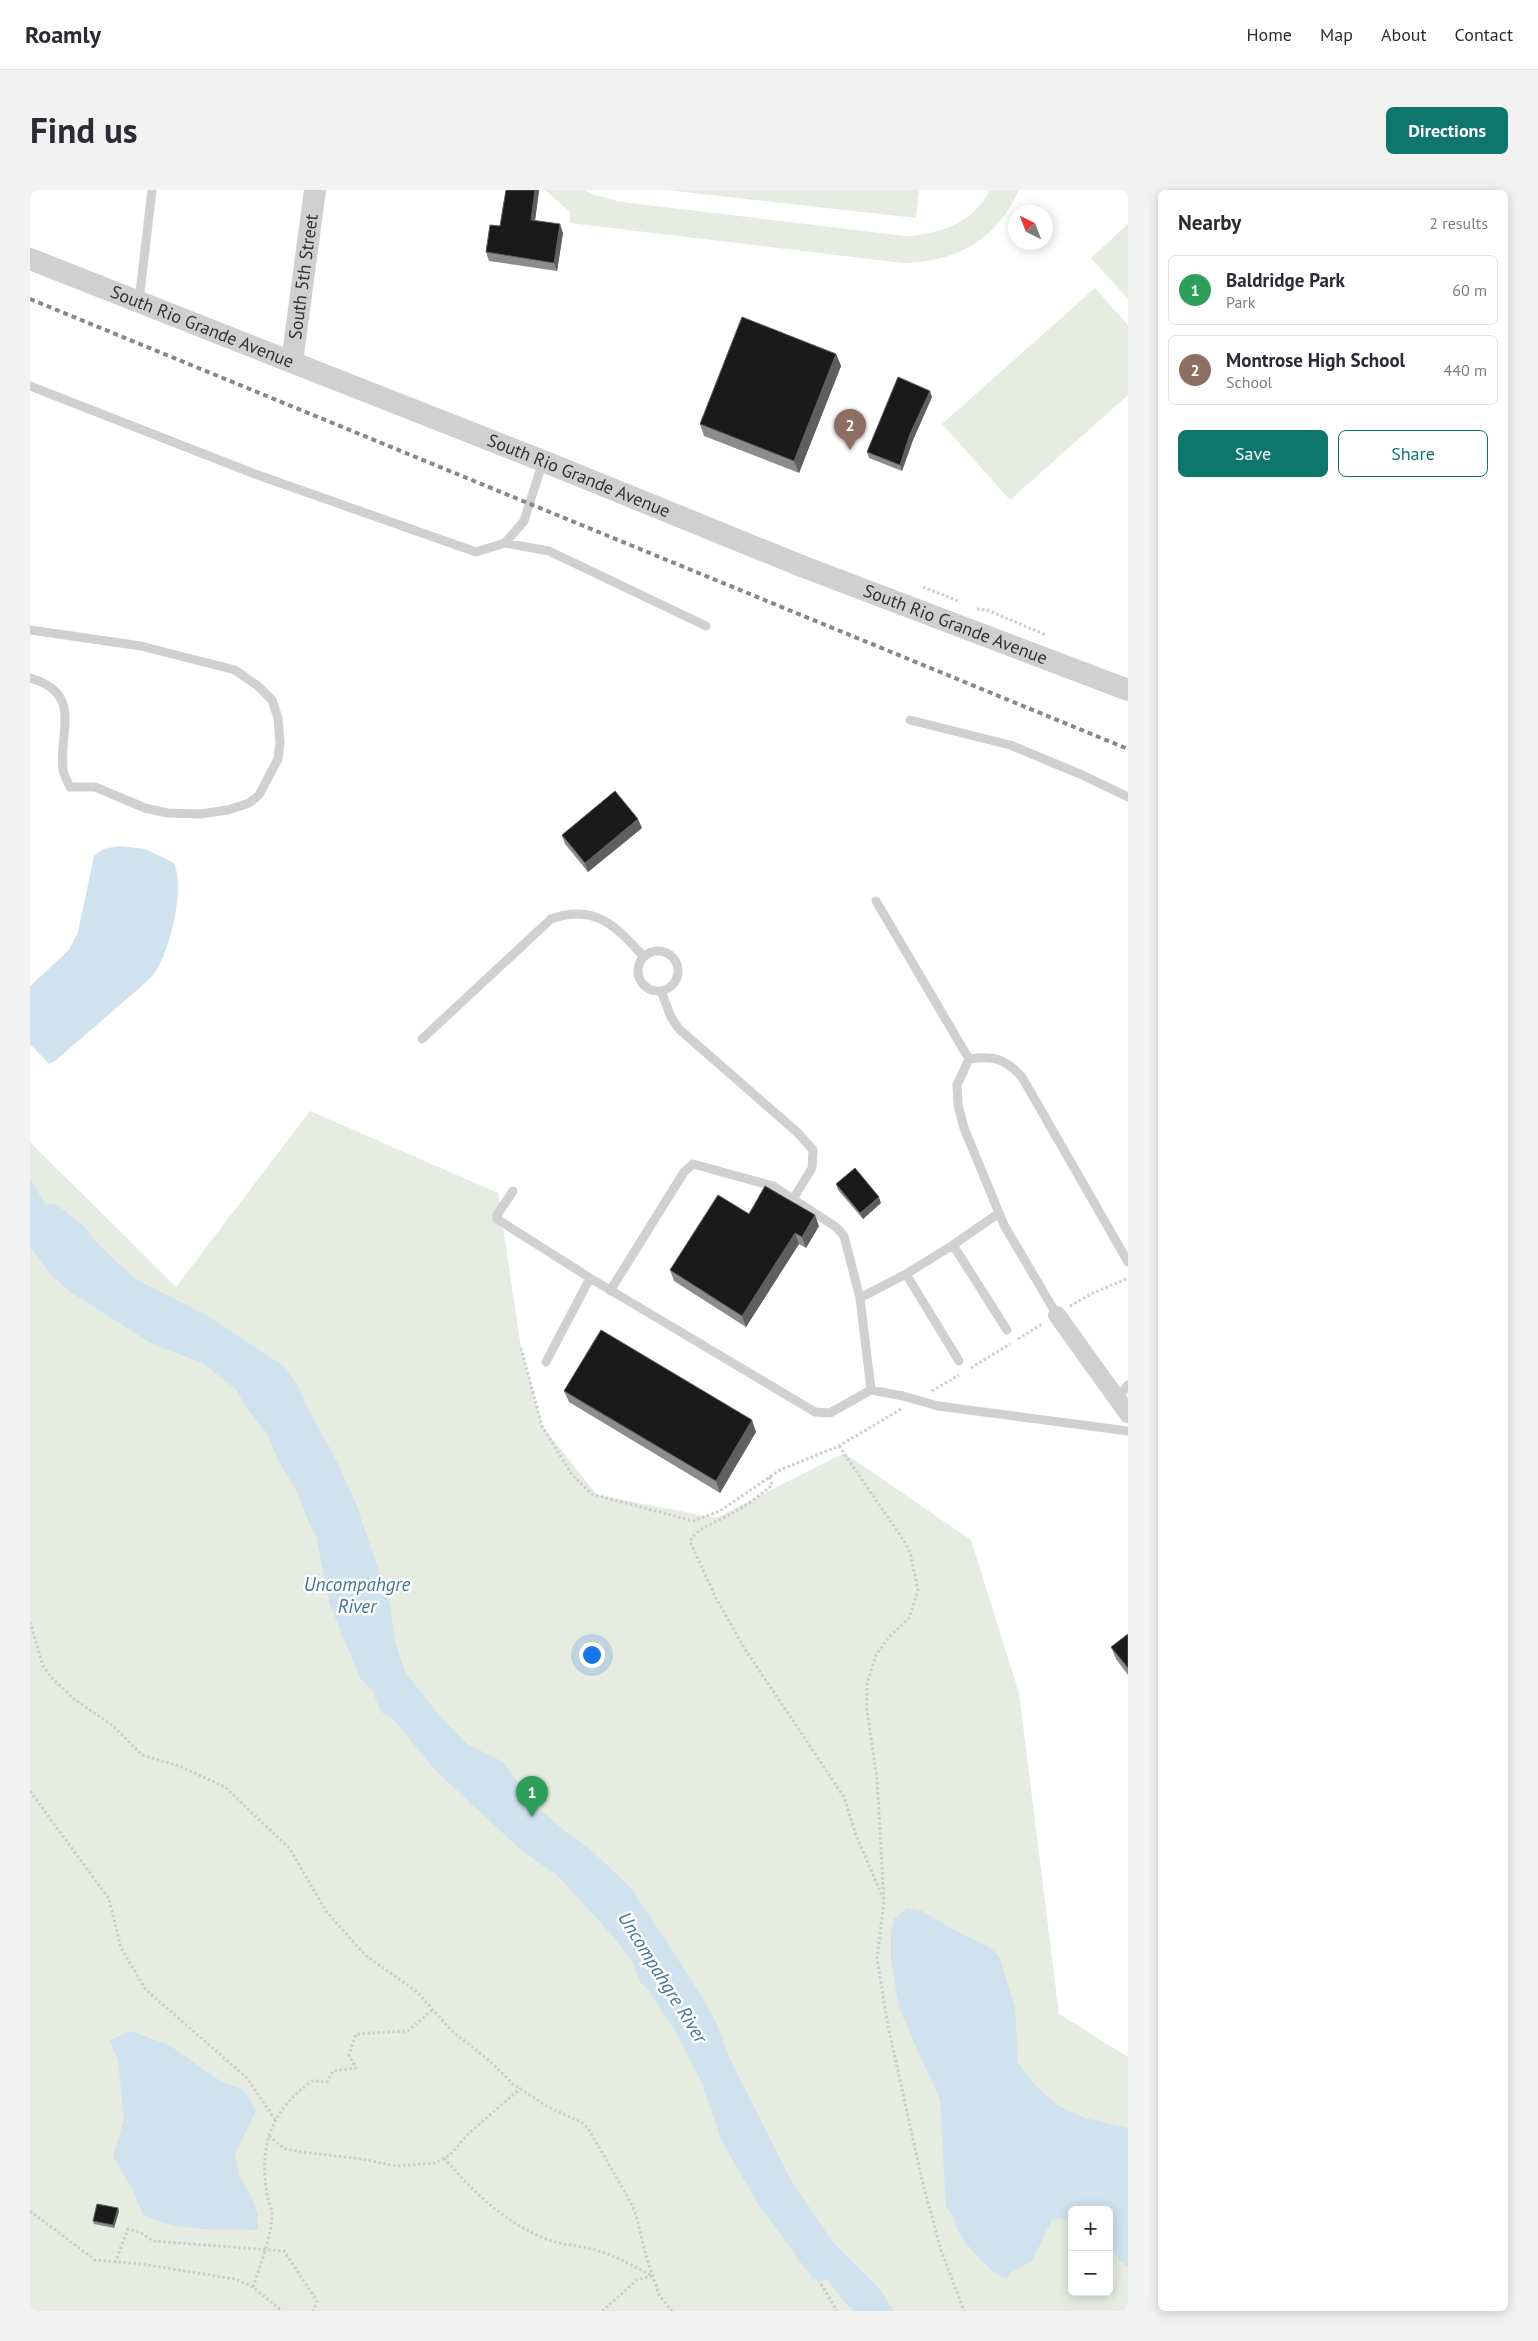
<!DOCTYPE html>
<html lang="en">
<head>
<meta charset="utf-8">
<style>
  body { margin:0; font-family:"PT Sans",sans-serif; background:#f2f2f3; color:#2b2b33 }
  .controls { position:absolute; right:15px; bottom:15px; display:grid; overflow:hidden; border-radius:8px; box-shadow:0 2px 12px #0003 }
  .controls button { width:45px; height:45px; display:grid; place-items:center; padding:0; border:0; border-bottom:1px solid #e1e1e2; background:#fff; color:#2b2b33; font:25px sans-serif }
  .compass { position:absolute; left:978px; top:15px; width:45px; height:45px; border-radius:50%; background:#fff; box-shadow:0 2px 12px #0003; rotate:318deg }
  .you { position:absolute; left:561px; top:1464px; width:18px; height:18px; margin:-12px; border:4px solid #fff; border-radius:50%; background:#1a73e8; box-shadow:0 0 0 8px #1a73e833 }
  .badge { display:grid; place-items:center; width:32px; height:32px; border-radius:50%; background:#0f766e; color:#fff; font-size:16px; font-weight:700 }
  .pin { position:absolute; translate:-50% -41px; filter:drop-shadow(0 1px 2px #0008) }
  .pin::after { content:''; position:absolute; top:26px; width:18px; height:15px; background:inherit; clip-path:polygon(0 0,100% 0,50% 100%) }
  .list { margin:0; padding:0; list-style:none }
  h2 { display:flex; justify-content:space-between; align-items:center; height:65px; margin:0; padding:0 20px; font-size:21px }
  h2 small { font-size:16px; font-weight:400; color:#7c7c81 }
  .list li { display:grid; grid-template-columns:32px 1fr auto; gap:15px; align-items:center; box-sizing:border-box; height:70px; margin:0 10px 10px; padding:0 10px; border:1px solid #e1e1e2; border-radius:8px }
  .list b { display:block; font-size:19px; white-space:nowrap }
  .list p { margin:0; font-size:16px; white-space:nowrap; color:#7c7c81 }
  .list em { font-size:16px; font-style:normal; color:#7c7c81 }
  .actions { display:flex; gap:10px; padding:15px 20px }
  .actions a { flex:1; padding:11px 0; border:1px solid #0f766e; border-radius:8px; text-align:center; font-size:18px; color:#0f766e }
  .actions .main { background:#0f766e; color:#fff }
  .map { position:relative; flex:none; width:1098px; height:2121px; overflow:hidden; border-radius:8px }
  header { display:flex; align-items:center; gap:30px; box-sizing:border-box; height:70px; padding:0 25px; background:#fff; border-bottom:1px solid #e1e1e2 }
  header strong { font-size:24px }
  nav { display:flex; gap:28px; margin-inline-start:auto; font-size:18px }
  .intro { display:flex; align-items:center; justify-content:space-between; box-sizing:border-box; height:120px; padding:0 30px }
  h1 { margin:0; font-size:35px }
  .button { padding:12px 22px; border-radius:8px; background:#0f766e; color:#fff; font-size:18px; font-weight:700 }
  main { display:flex; gap:30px; padding:0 30px }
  aside { flex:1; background:#fff; border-radius:8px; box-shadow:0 2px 12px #0003 }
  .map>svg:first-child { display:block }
</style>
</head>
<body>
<header>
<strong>Roamly</strong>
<nav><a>Home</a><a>Map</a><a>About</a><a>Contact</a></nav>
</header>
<div class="intro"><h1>Find us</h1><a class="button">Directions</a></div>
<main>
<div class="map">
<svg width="1098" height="2121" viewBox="0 0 1098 2121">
  <rect width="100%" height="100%" fill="#fff"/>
  <!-- green -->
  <path fill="#e6ecdf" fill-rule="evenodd" d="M 515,0 L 555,0 L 564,5 L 592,12 L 875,46 C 908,45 945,33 959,0 L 989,0 C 966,50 927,72 873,73 L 540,33 L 540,22 Z
    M 637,0 L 889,0 L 886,28 Z
    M 1098,34 L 1098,109 L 1061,68 Z
    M 1065,98 L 1098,135 L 1098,205 L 980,310 L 912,234 Z
    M 280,921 L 468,1003 L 491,1158 L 512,1236 L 567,1305 L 686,1328 L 814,1263 L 941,1350 L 989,1503 L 1029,1824 L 1098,1867 L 1098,2121 L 0,2121 L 0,952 L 146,1097 ZM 1042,2020 L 1079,2020 L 1079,2102 L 1042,2102 Z"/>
  <!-- water -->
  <path fill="#cfe2ee" d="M 89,656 L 115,659 L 144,673 C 155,698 141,756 127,779 C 124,785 118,790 114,794 L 25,871 L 19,874 L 0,854 L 0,796 L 39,760 L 48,742 L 64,666 L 73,659 Z
    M 0,988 L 15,1014 L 26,1014 L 56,1038 L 64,1050 L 105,1089 L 176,1125 L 255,1177 L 269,1197 L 277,1217 L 304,1266 L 325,1311 L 360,1414 L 365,1452 L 375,1482 L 409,1525 L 437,1554 L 473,1572 L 505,1615 L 537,1643 L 561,1660 L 600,1697 L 662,1791 L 686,1832 L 700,1869 L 761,1990 L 802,2051 L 850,2099 L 864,2121 L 824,2121 L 812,2109 L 797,2089 L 789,2093 L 786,2088 L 783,2089 L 726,2011 L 691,1949 L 671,1891 L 647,1844 L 618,1799 L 610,1792 L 603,1773 L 582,1745 L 527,1685 L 492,1661 L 405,1580 L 363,1529 L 351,1522 L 342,1500 L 330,1488 L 300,1415 L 286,1346 L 282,1340 L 267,1302 L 250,1273 L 236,1242 L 214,1215 L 207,1200 L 171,1172 L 124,1155 L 39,1101 L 22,1086 L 0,1057 Z
    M 877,1718 L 892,1721 L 924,1740 L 959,1757 L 969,1766 L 985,1817 L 988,1873 L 1005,1895 L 1027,1915 L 1039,1921 L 1055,1928 L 1098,1938 L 1098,2077 C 1074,2058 1079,2048 1079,2020 L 1042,2020 L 1042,2030 L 1031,2028 L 1022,2030 L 1002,2071 L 980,2083 L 977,2088 C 964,2088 930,2050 926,2036 C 925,2034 926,2031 925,2029 C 923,2024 919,2021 916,2016 L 910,1910 L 869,1818 L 861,1771 L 861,1742 L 864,1729 Z
    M 101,1841 L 139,1855 L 190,1891 L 212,1899 L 226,1920 L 205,1964 L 209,1986 L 221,2005 L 228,2025 L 228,2040 C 190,2039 148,2042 113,2025 L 104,2002 L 83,1966 L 94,1930 L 88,1870 L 80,1850 Z"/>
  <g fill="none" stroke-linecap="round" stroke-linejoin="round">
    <!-- path -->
    <path stroke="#cdcdcd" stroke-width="3" stroke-dasharray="2.5 2.5" stroke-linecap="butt" d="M 893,397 L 928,411
      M 947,419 L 957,420 L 1016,445
      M 1040,1116 L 1061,1104 L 1098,1088
      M 988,1149 L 1012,1134
      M 491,1158 L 512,1236 L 542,1285 L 562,1304 L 663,1331 L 690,1321 L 750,1280 L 809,1256 L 871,1219
      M 941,1178 L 980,1154
      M 902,1201 L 929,1185
      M 809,1256 L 874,1351 L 880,1362 L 888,1400 L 879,1428 L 858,1448 L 846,1465 L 837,1494 L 837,1521 L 847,1589 L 854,1711 L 847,1768 L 858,1836 L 892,1990 L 911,2060 L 934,2121
      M 740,1287 L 742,1295 C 730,1306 715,1316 701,1324 C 688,1332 665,1338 660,1352 L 686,1408 L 713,1456 L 814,1607 L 826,1645 L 853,1708
      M 0,1432 L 13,1476 L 21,1487 L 44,1509 L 83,1536 L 112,1565 L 149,1576 L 195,1597 L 260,1659 L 296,1721 L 335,1765 L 387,1802 L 421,1840 L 462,1873 L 483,1894 L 518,1917 L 551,1932 L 558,1938 L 600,2011 L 606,2025 L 616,2066 L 629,2105 L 642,2121
      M 0,1601 L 79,1709 L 91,1758 L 116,1800 L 216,1887 L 245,1929
      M 239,1946 L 255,1959 L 272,1962 L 332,1969 L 366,1976 L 405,1973 L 420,1965 L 438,1944 L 491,1898
      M 414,1968 C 443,2001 472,2031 514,2048 C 532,2056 551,2055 569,2061 C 587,2066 604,2077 621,2085
      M 0,2021 L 65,2070 L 111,2074 L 205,2089 L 223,2097 L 252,2121
      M 85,2073 L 98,2039 L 110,2042 L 123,2051 L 254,2061 L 287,2111 L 283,2121
      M 791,2094 L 807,2121
      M 223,2097 C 229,2079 243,2042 242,2023 C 241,2017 238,2010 237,2004 C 229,1954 241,1921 282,1891 L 297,1892 L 303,1881 L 326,1878 L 319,1865 L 326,1844 L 378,1841 L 402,1820
      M 572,2121 L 607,2090 L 621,2086"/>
    <!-- service -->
    <path stroke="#d0d0d0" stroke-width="9" d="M 109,111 L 122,0
      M 0,196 L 225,284 L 446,362 L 475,353 L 494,331 L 513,271
      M 475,353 L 519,361 L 676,436
      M 0,440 L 111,456 L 205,480 L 228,496 L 242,510 L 248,528 L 250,552 L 248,569 L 229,605 L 219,613 L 198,620 L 170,624 L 137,623 L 115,618 L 65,597 L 40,597 C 38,592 33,585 33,579 C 29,540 53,503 0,488
      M 880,530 L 980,555 L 1050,584 L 1098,607
      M 846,711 L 939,869 C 964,865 975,869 992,887 L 1098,1072
      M608 781a20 20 0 1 1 40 0a20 20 0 1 1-40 0Z
      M 631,801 L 641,827 L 649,839 L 768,943 L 783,960 L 782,978 L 763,1009
      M 392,849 L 521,729 C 565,713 587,737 614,767
      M 939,869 L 927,895 L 928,915 L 934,938 L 974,1035 L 1027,1125
      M 483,1001 L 467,1025 L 467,1029 L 560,1088
      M 923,1055 L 969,1023
      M 876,1084 L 929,1171
      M 580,1101 L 654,982 L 663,974 L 743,996 L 806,1037 L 814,1046 L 830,1108 L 841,1200
      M 830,1108 L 876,1084 L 923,1055 L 977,1140
      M 516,1172 L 560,1088 L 785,1222 L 800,1223 L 841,1200 L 873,1206 L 908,1216 L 1098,1241
      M 1087,1209 L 1098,1195"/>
    <!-- minor -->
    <path stroke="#d0d0d0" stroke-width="18" d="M 1027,1125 L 1098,1224"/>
    <!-- tertiary -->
    <g stroke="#d0d0d0" stroke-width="22">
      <path id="s1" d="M 0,69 L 513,271 L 774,377 L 1098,500"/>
      <path id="s2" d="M 262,172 L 285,0"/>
    </g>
    <!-- rail -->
    <path stroke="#888" stroke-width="4" stroke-dasharray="5 4" stroke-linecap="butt" d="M 0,109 L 1098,559"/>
  </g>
  <!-- wall -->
  <path fill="#8c8c8c" d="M 509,1 L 505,30 L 533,43 L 527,81 L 459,71 L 456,62 L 470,36 Z
    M 806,164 L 811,176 L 769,283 L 674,246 L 670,234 Z
    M 902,207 L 883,250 L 872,281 L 839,268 L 837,262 Z
    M 612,638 L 558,682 L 535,654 L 532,645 Z
    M 806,994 L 851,1013 L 833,1029 L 808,1000 Z
    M 789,1036 L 776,1058 L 769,1054 L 716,1137 L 644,1091 L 640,1080 Z
    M 534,1201 L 726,1242 L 690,1303 L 539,1212 Z
    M 1098,1444 L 1098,1485 L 1086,1469 L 1081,1457 Z
    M 89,2021 L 84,2038 L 64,2034 L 63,2031 Z"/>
  <!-- shaded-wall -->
  <path fill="#5f5f5f" d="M 505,0 L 509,0 L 509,1 L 504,38 L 501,30 Z
    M 530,34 L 533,43 L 527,81 L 524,73 Z
    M 806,164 L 811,176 L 769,283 L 764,271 Z
    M 900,201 L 902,207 L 883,250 L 872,281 L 870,275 L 880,244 Z
    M 608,629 L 612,638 L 558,682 L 555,673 Z
    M 849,1007 L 851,1013 L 833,1029 L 830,1023 Z
    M 785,1025 L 789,1036 L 776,1058 L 772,1047 Z
    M 765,1043 L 769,1054 L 716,1137 L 712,1126 Z
    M 722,1230 L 726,1242 L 690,1303 L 686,1291 Z
    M 88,2018 L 89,2021 L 84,2038 L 83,2035 Z"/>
  <!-- building -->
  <path fill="#1a1a1a" stroke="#5f5f5f" d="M 476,0 L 505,0 L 501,30 L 530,34 L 524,73 L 456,62 L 460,35 L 470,36 Z
    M 712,127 L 806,164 L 764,271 L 670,234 Z
    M 868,187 L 900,201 L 880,244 L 870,275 L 837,262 Z
    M 585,601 L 608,629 L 555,673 L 532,645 Z
    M 825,978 L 849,1007 L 830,1023 L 806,994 Z
    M 735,996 L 785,1025 L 772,1047 L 765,1043 L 712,1126 L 640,1080 L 688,1005 L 719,1024 Z
    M 571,1140 L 722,1230 L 686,1291 L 534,1201 Z
    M 1098,1444 L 1098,1478 L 1081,1457 Z
    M 67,2014 L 88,2018 L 83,2035 L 63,2031 Z"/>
  <g text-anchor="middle" stroke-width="5" stroke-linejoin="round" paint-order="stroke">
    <!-- street labels -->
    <g font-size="18" fill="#333" stroke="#fff">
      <text dy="6" stroke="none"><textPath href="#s2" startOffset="86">South 5th Street</textPath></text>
      <text dy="6" stroke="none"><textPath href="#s1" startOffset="185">South Rio Grande Avenue</textPath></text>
      <text dy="6" stroke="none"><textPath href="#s1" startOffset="590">South Rio Grande Avenue</textPath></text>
      <text dy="6" stroke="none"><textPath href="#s1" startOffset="995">South Rio Grande Avenue</textPath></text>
    </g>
    <!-- water labels -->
    <g font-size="19" font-style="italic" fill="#3f7597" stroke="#fff">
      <text x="327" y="1401">Uncompahgre<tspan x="327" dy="22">River</tspan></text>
      <text transform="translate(633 1787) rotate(58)" y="7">Uncompahgre River</text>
    </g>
  </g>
</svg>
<div class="controls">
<button>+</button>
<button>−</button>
</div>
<svg class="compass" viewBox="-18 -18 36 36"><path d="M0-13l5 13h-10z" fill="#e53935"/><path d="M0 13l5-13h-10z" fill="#7c7c81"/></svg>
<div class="you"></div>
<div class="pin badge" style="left:502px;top:1627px;background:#2e9e5b">1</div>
<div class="pin badge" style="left:820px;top:260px;background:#8d6e63">2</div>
</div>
<aside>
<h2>Nearby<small>2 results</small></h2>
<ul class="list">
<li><span class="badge" style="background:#2e9e5b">1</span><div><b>Baldridge Park</b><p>Park</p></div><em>60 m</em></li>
<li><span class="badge" style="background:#8d6e63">2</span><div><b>Montrose High School</b><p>School</p></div><em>440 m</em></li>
</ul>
<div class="actions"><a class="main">Save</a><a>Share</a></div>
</aside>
</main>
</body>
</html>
